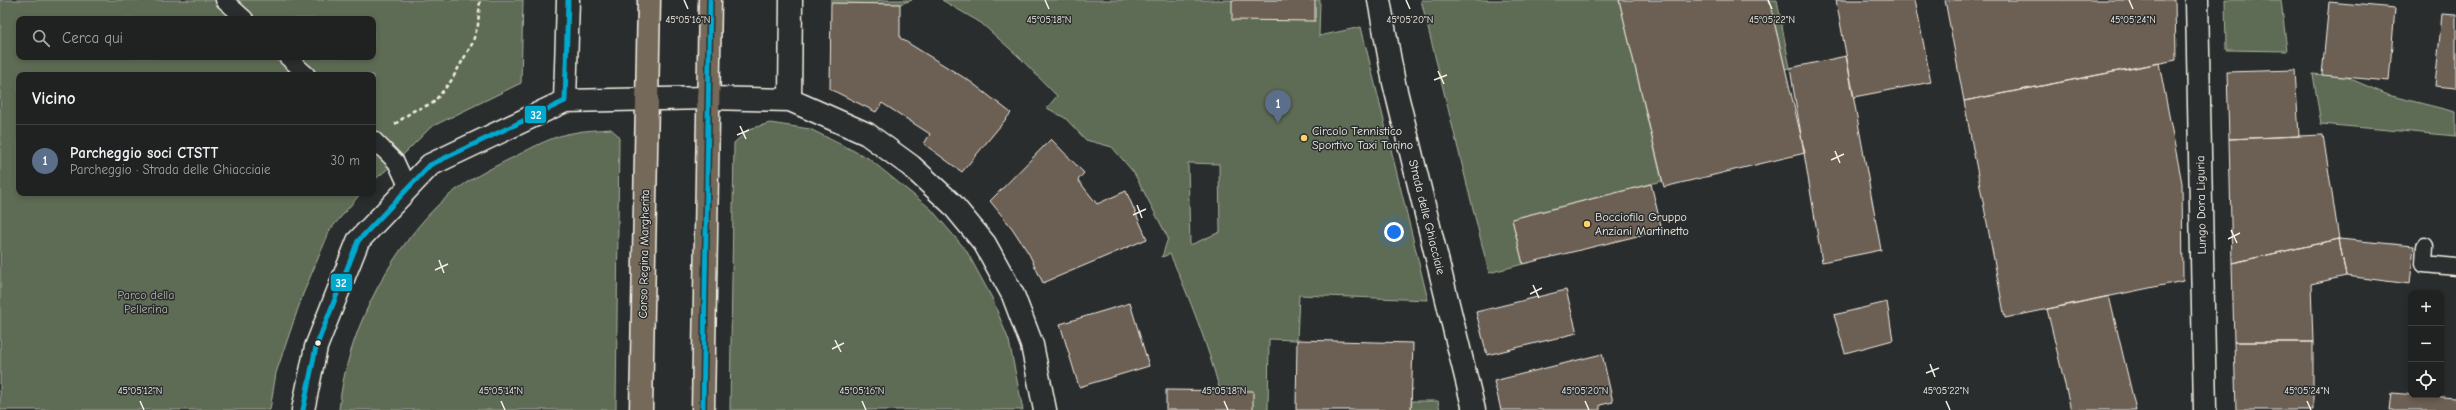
<!DOCTYPE html>
<html lang="it">
<head>
<meta charset="utf-8">
<style>
  body { margin:0; font-family:"Comic Neue",sans-serif; background:#2d2f2f; color:#f1f3f6 }
  .controls { position:absolute; right:12px; bottom:12px; display:grid; overflow:hidden; border-radius:8px; box-shadow:0 2px 6px #0003 }
  .controls button { width:36px; height:36px; display:grid; place-items:center; padding:0; border:0; border-bottom:1px solid #3d3f40; background:#202222; color:#f1f3f6; font:20px sans-serif }
  .you { position:absolute; left:1394px; top:232px; width:14px; height:14px; margin:-10px; border:3px solid #fff; border-radius:50%; background:#1a73e8; box-shadow:0 0 0 6px #1a73e833 }
  .badge { display:grid; place-items:center; width:26px; height:26px; border-radius:50%; background:#8c9099; color:#fff; font-size:13px; font-weight:700 }
  .pin { position:absolute; translate:-50% -33px; filter:drop-shadow(0 1px 2px #0008) }
  .pin::after { content:''; position:absolute; top:21px; width:14px; height:12px; background:inherit; clip-path:polygon(0 0,100% 0,50% 100%) }
  .list { margin:0; padding:0; list-style:none }
  h2 { display:flex; justify-content:space-between; align-items:center; height:52px; margin:0; padding:0 16px; font-size:17px }
  h2 small { font-size:13px; font-weight:400; color:#a2a4a5 }
  .list li { display:grid; grid-template-columns:26px 1fr auto; gap:12px; align-items:center; box-sizing:border-box; height:72px; padding:0 16px; border-top:1px solid #3d3f40 }
  .list b { display:block; font-size:15px; white-space:nowrap }
  .list p { margin:0; font-size:13px; white-space:nowrap; color:#a2a4a5 }
  .list em { font-size:13px; font-style:normal; color:#a2a4a5 }
  .icon { flex:none; width:22px; height:22px; fill:none; stroke:currentColor; stroke-width:2; stroke-linecap:round; stroke-linejoin:round }
  .map { position:relative; flex:none; width:2456px; height:410px; overflow:hidden }
  .search { position:absolute; background:#202222; box-shadow:0 2px 6px #0003; left:16px; top:16px; width:360px; height:44px; display:flex; align-items:center; gap:10px; box-sizing:border-box; padding:0 14px; border-radius:8px; color:#a2a4a5; font-size:15px }
  .panel { position:absolute; background:#202222; box-shadow:0 2px 6px #0003; left:16px; top:72px; width:360px; height:124px; border-radius:8px }
  .map>svg:first-child { display:block }
</style>
</head>
<body>
<div class="map">
<svg width="2456" height="410" viewBox="0 0 2456 410">
  <rect width="100%" height="100%" fill="#2a2d2e"/>
  <filter id="ink" filterUnits="userSpaceOnUse"><feTurbulence type="fractalNoise" baseFrequency=".025" numOctaves="2"/><feDisplacementMap in="SourceGraphic" scale="8" xChannelSelector="R" yChannelSelector="G"/><feConvolveMatrix kernelMatrix="1 2 1 2 8 2 1 2 1" color-interpolation-filters="sRGB"/></filter>
  <g filter="url(#ink)">
    <!-- green -->
    <path fill="#5f6c54" stroke="#aaae9e" fill-rule="evenodd" d="M 0,0 L 523,0 L 521,83 L 431,127 L 396,162 L 373,181 L 373,75 L 19,75 L 19,193 L 361,193 L 330,230 L 303,294 L 276,373 L 270,410 L 0,410 ZM 19,19 L 373,19 L 373,57 L 19,57 Z
      M 831,0 L 912,0 L 900,4 L 831,3 Z
      M 942,0 L 1320,0 L 1319,36 L 1361,27 L 1428,300 L 1299,295 L 1297,340 L 1269,339 L 1268,410 L 1253,410 L 1220,391 C 1207,343 1190,299 1170,254 L 1162,257 L 1168,238 L 1134,173 L 1112,147 L 1086,140 L 1065,118 L 1047,108 L 1057,96 L 1018,56 L 981,23 ZM 1188,163 L 1219,164 L 1220,232 L 1190,245 Z
      M 1421,0 L 1619,0 L 1662,181 L 1512,219 L 1523,264 L 1489,273 Z
      M 1769,0 L 1777,0 L 1790,68 L 1785,69 Z
      M 2225,0 L 2281,0 L 2287,51 L 2226,50 Z
      M 2313,74 L 2346,77 L 2388,95 L 2456,112 L 2456,136 L 2321,124 Z
      M 770,123 L 810,129 L 868,158 L 931,209 L 966,250 L 992,298 L 1009,341 L 1023,410 L 730,410 L 734,143 L 749,129 Z
      M 611,129 L 619,136 L 616,410 L 339,410 C 345,338 386,257 437,206 C 459,184 489,169 516,156 C 533,147 553,136 572,133 C 585,130 599,130 611,129 Z
      M 1412,401 L 1438,401 L 1440,410 L 1411,410 Z"/>
    <!-- building -->
    <path fill="#6c5e52" stroke="#f4f1e8" d="M 1232,0 L 1315,0 L 1315,21 L 1232,20 Z
      M 1619,0 L 1769,0 L 1805,153 L 1664,187 Z
      M 1836,0 L 1915,0 L 1931,82 L 1854,97 Z
      M 1945,0 L 2175,0 L 2176,60 L 1964,101 Z
      M 2329,2 L 2395,8 L 2389,81 L 2322,75 Z
      M 831,3 L 900,4 L 900,38 L 971,82 L 1011,113 L 962,172 L 924,144 L 930,134 L 882,103 L 876,112 L 830,89 Z
      M 2442,14 L 2456,15 L 2456,88 L 2435,86 Z
      M 1846,56 L 1881,250 L 1822,262 L 1790,68 Z
      M 2159,63 L 2182,183 L 2183,281 L 2005,318 L 1964,101 Z
      M 2295,70 L 2299,136 L 2229,139 L 2227,72 Z
      M 2323,135 L 2339,239 L 2232,263 L 2229,139 Z
      M 1051,139 L 1084,173 L 1078,180 L 1097,204 L 1126,191 L 1147,239 L 1043,283 L 1029,254 L 1012,228 L 990,201 Z
      M 1651,184 L 1662,230 L 1523,264 L 1512,219 Z
      M 2339,239 L 2346,276 L 2311,284 L 2313,342 L 2234,342 L 2232,263 Z
      M 2339,239 L 2414,246 L 2410,284 L 2346,276 Z
      M 1566,290 L 1577,333 L 1487,355 L 1476,312 Z
      M 2109,296 L 2136,410 L 2071,410 L 2047,309 Z
      M 1887,302 L 1893,340 L 1845,353 L 1834,315 Z
      M 1130,303 L 1149,366 L 1079,387 L 1060,324 Z
      M 1297,340 L 1413,343 L 1411,410 L 1296,410 Z
      M 2234,342 L 2313,342 L 2313,410 L 2236,410 Z
      M 1602,354 L 1613,402 L 1600,405 L 1600,410 L 1501,410 L 1494,381 Z
      M 1166,390 L 1253,391 L 1253,410 L 1166,410 Z
      M 2391,393 L 2456,398 L 2456,410 L 2389,410 Z"/>
    <g fill="none" stroke-linecap="round" stroke-linejoin="round">
      <!-- service casing -->
      <g stroke="#f4f1e8" stroke-width="19">
        <path id="service" d="M 224,0 L 245,19
          M 287,57 L 307,75
          M 373,139 L 396,162 L 408,188
          M 2425,246 L 2424,264 L 2456,267"/>
      </g>
      <!-- minor casing -->
      <g stroke="#f4f1e8" stroke-width="25">
        <path id="minor" d="M 1379,0 L 1394,83 L 1474,410
          M 2197,0 L 2205,410
          M 790,100 L 791,0
          M 565,101 L 568,0
          M 303,410 L 316,347 L 358,241 L 430,165 L 565,101 L 708,98 L 790,100 L 867,134 L 911,166 L 952,204 L 985,244 L 1013,295 L 1032,345 L 1045,410"/>
      </g>
      <!-- primary casing -->
      <g stroke="#f4f1e8" stroke-width="25">
        <path id="primary" d="M 641,410 L 649,0
          M 703,410 L 710,0"/>
      </g>
      <!-- path -->
      <path stroke="#f4f1e8" stroke-width="2.5" stroke-dasharray="4 3" stroke-linecap="butt" d="M 395,124 L 413,111 L 433,103 L 451,81 L 472,44 L 478,25 L 480,0"/>
      <!-- service -->
      <use href="#service" stroke="#2a2d2e" stroke-width="16"/>
      <!-- minor -->
      <use href="#minor" stroke="#2a2d2e" stroke-width="22"/>
      <!-- primary -->
      <use href="#primary" stroke="#746a5a" stroke-width="22"/>
      <!-- bus-1 casing -->
      <g stroke="#2a2d2e" stroke-width="8">
        <path id="bus-1" d="M 303,410 L 316,347 L 358,241 L 430,165 L 565,101 L 568,0
          M 703,410 L 710,0"/>
      </g>
      <!-- bus-1 -->
      <use href="#bus-1" stroke="#00a9ce" stroke-width="5"/>
    </g>
  </g>
  <!-- ticks -->
  <path fill="none" stroke="#f4f1e8" stroke-width="1.5" d="M 684,0 L 688,9M 1045,0 L 1049,9M 1406,0 L 1410,9M 1768,0 L 1772,9M 2129,0 L 2133,9M 1438,71 L 1444,84M 1434,80 L 1447,75M 740,126 L 746,139M 737,135 L 749,130M 1835,151 L 1840,163M 1831,160 L 1844,154M 1137,205 L 1142,218M 1133,215 L 1146,209M 2231,230 L 2237,243M 2228,239 L 2240,233M 439,260 L 444,273M 435,270 L 448,264M 1533,285 L 1539,298M 1530,294 L 1542,288M 835,340 L 841,352M 832,349 L 844,343M 1930,364 L 1935,377M 1926,373 L 1939,368M 140,401 L 144,410M 501,401 L 505,410M 862,401 L 866,410M 1224,401 L 1228,410M 1585,401 L 1589,410M 1946,401 L 1950,410M 2307,401 L 2311,410"/>
  <!-- markers -->
  <g fill="#ffd166" stroke="#2a2d2e" stroke-width="1.5">
    <circle cx="1304" cy="138" r="4"/>
    <circle cx="1587" cy="224" r="4"/>
  </g>
  <circle fill="#f4f1e8" stroke="#2a2d2e" stroke-width="1.5" cx="318" cy="343" r="3.5"/>
  <g text-anchor="middle" stroke-width="3" stroke-linejoin="round" paint-order="stroke">
    <!-- poi labels -->
    <g font-size="12" fill="#f4f1e8" stroke="#2a2d2e" text-anchor="start">
      <text x="1312" y="135">Circolo Tennistico<tspan x="1312" dy="14">Sportivo Taxi Torino</tspan></text>
      <text x="1595" y="221">Bocciofila Gruppo<tspan x="1595" dy="14">Anziani Martinetto</tspan></text>
    </g>
    <!-- street labels -->
    <g font-size="12" fill="#f4f1e8" stroke="#2a2d2e">
      <text transform="translate(2201 205) rotate(-91)" y="4">Lungo Dora Liguria</text>
      <text transform="translate(1427 217) rotate(76)" y="4">Strada delle Ghiacciaie</text>
      <text transform="translate(644 254) rotate(-89)" y="4">Corso Regina Margherita</text>
    </g>
    <!-- park labels -->
    <g font-size="12" fill="#b1b5a5" stroke="#2a2d2e">
      <text x="146" y="299">Parco della<tspan x="146" dy="14">Pellerina</tspan></text>
    </g>
  </g>
  <g font-size="10" text-anchor="middle" fill="#f4f1e8" stroke="#2a2d2e" stroke-width="3" stroke-linejoin="round" paint-order="stroke">
    <text x="688" y="23">45°05'16"N</text>
    <text x="2133" y="23">45°05'24"N</text>
    <text x="1049" y="23">45°05'18"N</text>
    <text x="1410" y="23">45°05'20"N</text>
    <text x="1772" y="23">45°05'22"N</text>
    <text x="140" y="394">45°05'12"N</text>
    <text x="501" y="394">45°05'14"N</text>
    <text x="862" y="394">45°05'16"N</text>
    <text x="1224" y="394">45°05'18"N</text>
    <text x="1585" y="394">45°05'20"N</text>
    <text x="1946" y="394">45°05'22"N</text>
    <text x="2307" y="394">45°05'24"N</text>
  </g>
  <g stroke="#2a2d2e" stroke-width="1.5">
    <rect x="524" y="105" width="23" height="19" rx="4" fill="#00a9ce"/>
    <rect x="330" y="273" width="23" height="19" rx="4" fill="#00a9ce"/>
  </g>
  <g font-size="11" text-anchor="middle" font-weight="bold" fill="#fff">
    <text x="536" y="119">32</text>
    <text x="341" y="287">32</text>
  </g>
</svg>
<div class="controls">
<button>+</button>
<button>−</button>
<button><svg class="icon" aria-label="locate" viewBox="0 0 24 24"><circle cx="12" cy="12" r="6"/><path d="M12 2v4M12 18v4M2 12h4M18 12h4"/></svg></button>
</div>
<div class="you"></div>
<div class="pin badge" style="left:1278px;top:123px;background:#5c6f8a">1</div>
<div class="search"><svg class="icon" aria-label="search" viewBox="0 0 24 24"><circle cx="10" cy="10" r="6"/><path d="M15 15l6 6"/></svg>Cerca qui</div>
<section class="panel">
<h2>Vicino<small></small></h2>
<ul class="list">
<li><span class="badge" style="background:#5c6f8a">1</span><div><b>Parcheggio soci CTSTT</b><p>Parcheggio · Strada delle Ghiacciaie</p></div><em>30 m</em></li>
</ul>
</section>
</div>
</body>
</html>
